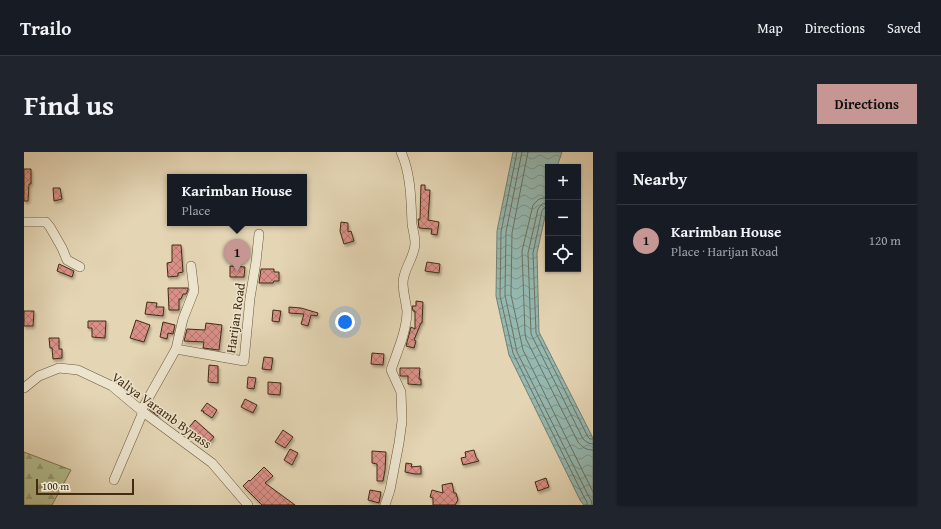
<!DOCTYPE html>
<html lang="en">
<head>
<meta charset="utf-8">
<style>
  body { margin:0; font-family:"Gentium Book Plus",serif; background:#20242c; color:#f1f3f6 }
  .controls { position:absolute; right:12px; top:12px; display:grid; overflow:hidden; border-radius:0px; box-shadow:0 1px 3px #0004 }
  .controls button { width:36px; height:36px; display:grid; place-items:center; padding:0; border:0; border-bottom:1px solid #363941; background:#171b24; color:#f1f3f6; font:20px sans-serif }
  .scale { position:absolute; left:12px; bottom:10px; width:98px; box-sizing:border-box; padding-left:4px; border:2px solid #412c12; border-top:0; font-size:11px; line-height:14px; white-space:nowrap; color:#412c12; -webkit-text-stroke:3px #ede4ce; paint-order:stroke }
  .you { position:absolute; left:321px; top:170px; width:14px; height:14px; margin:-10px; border:3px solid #fff; border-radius:50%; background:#1a73e8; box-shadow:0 0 0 6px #1a73e833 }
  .badge { display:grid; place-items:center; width:26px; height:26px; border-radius:50%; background:#c59692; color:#111; font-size:13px; font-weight:700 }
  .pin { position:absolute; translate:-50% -33px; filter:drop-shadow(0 1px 2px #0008) }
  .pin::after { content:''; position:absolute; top:21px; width:14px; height:12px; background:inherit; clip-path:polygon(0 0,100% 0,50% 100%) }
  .popup { position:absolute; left:143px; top:22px; width:140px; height:52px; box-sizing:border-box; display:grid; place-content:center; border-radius:0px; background:#171b24; filter:drop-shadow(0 1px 3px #0005); font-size:13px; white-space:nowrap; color:#9ea1a6 }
  .popup b { font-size:15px; color:#f1f3f6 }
  .popup::after { content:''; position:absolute; left:50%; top:100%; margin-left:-8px; border:8px solid transparent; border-top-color:#171b24 }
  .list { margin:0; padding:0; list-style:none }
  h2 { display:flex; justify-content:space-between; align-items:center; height:52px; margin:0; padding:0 16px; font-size:17px }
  h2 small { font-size:13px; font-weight:400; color:#9ea1a6 }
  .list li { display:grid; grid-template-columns:26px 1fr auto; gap:12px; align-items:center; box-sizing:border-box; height:72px; padding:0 16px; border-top:1px solid #363941 }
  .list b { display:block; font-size:15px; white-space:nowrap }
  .list p { margin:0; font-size:13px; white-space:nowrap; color:#9ea1a6 }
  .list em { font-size:13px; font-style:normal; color:#9ea1a6 }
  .icon { flex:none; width:22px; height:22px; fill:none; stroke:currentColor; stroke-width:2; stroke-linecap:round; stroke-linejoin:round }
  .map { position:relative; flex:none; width:569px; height:353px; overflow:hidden; border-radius:0px }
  header { display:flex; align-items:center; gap:24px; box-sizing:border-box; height:56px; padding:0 20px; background:#171b24; border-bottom:1px solid #363941 }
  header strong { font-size:19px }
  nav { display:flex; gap:22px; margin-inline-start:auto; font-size:14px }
  .intro { display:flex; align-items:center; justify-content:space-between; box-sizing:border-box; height:96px; padding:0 24px }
  h1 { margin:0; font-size:28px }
  .button { padding:10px 18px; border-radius:0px; background:#c59692; color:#111; font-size:14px; font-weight:700 }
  main { display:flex; gap:24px; padding:0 24px }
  aside { flex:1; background:#171b24; border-radius:0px; box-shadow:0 1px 3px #0004 }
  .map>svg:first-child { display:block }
</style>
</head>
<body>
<header>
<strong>Trailo</strong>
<nav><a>Map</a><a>Directions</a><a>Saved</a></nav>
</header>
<div class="intro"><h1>Find us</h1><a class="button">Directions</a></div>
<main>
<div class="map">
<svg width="569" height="353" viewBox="0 0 569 353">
  <defs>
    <pattern id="forest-firs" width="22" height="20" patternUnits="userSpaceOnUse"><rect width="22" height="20" fill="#b4bd8e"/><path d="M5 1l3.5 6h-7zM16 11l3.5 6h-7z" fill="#949a73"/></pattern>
    <pattern id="water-waves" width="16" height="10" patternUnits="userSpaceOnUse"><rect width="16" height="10" fill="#95b8b0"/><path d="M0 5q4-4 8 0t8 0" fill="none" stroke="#7b968e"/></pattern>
    <pattern id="building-cross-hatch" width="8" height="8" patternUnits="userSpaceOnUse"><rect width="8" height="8" fill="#da9088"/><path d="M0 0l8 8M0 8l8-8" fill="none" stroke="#b2766e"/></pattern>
    <filter id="shadow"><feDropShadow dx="1.5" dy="2.5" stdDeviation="1" flood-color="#0004"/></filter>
  </defs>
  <rect width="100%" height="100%" fill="#e4d5b4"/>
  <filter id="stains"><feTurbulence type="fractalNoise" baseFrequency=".005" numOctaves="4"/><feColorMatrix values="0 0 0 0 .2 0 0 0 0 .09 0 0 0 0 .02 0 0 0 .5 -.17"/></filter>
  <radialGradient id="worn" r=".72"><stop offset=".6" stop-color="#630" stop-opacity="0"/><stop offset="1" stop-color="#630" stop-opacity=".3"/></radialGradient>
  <!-- forest -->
  <path fill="url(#forest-firs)" stroke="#7a7450" d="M 0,300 L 47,318 L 28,353 L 0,353 Z"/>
  <!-- water -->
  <path fill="url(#water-waves)" stroke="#738071" d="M 489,0 L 538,0 L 533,15 L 524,15 L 524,51 L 513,101 L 515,180 L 569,286 L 569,353 L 560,353 L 556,348 L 485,203 L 472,144 L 473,79 Z"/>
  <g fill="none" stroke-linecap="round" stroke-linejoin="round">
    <!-- shore -->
    <path stroke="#6b7261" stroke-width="1" d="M 493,0 L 477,80 L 476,144 L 489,201 L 560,345 L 563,350 L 563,353
      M 498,0 L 482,80 L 481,143 L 493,200 L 564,343 L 567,348 L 568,353
      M 504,0 L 488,81 L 487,143 L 499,198 L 569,340
      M 524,45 L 515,47 L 509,53 L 498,99 L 501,181 L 502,187 L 554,290 C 558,295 562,298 569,298
      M 524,51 L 518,52 L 514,57 L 504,101 L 507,182 L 559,287 L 564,291 L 569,292
      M 524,56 L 520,56 L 518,59 L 509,101 L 512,181 L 564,285 L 566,287 L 569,287"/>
  </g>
  <!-- building -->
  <path fill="url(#building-cross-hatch)" stroke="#412c12" filter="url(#shadow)" d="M 0,17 L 7,17 L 7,32 L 5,32 L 4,49 L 0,49 Z
    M 397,33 L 401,33 L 401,38 L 406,38 L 404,68 L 415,70 L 413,83 L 407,82 L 408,77 L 395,76 L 394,67 L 396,67 Z
    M 29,36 L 36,36 L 38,47 L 30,49 Z
    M 317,70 L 324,71 L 324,80 L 327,79 L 330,89 L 320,92 L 316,79 Z
    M 148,93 L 157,93 L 159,120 L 154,121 L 154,124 L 144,125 L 143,111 L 148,110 Z
    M 403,110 L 416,112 L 415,121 L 401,119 Z
    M 35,112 L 50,119 L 48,125 L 33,119 Z
    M 206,114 L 221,115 L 220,125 L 206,125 Z
    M 237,117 L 250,117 L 250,120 L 255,120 L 255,129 L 250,129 L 249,131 L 235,131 Z
    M 144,136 L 164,136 L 164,138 L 162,142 L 159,142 L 157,147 L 155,147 L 155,158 L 145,158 Z
    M 392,149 L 399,150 L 398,171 L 397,171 L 390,188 L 392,189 L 390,196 L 382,194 L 387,175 L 391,177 L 391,159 L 389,159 L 388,154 L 392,154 Z
    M 123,150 L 133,151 L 132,155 L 140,155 L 139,164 L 121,162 Z
    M 265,155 L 277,156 L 294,161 L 293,164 L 287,163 L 284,174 L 277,172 L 280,162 L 265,161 Z
    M 249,158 L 257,159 L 255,170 L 248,169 Z
    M 0,159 L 10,159 L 9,174 L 0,174 Z
    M 112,168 L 126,173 L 120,190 L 106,186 Z
    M 64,169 L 82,169 L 81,186 L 68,185 L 68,176 L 64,176 Z
    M 139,170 L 151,173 L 149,182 L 144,181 L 143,187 L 136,185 Z
    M 182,171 L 198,173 L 195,198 L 179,196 L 180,190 L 160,189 L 163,177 L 181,178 Z
    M 25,186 L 35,186 L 35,197 L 38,197 L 38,206 L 29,207 L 28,196 L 26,196 Z
    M 348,201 L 360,202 L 359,213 L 347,212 Z
    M 240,205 L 249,206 L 247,218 L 238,217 Z
    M 185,213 L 194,214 L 194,231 L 184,230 Z
    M 376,216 L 396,216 L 395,227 L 397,227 L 397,233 L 384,232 L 384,224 L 376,224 Z
    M 224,225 L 232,226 L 230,237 L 223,236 Z
    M 244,230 L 257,231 L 256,243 L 244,242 Z
    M 221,247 L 233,253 L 229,261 L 217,255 Z
    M 129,251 L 139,257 L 134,264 L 125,257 Z
    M 183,251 L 193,258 L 188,266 L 179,260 L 180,259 L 177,259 Z
    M 171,268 L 190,285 L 182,294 L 163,278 Z
    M 259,278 L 269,285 L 261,296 L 251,290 Z
    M 266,297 L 274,301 L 268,313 L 260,308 Z
    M 450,298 L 452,305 L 455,309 L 439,313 L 437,306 L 442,305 L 441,300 Z
    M 348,299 L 362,300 L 361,318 L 359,329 L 353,329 L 353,312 L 348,311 Z
    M 382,311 L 388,312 L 387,315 L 397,314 L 397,322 L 391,322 L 381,320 Z
    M 240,315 L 249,324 L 241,331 L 271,353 L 238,353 L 219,334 L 225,328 L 226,329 Z
    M 522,326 L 525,335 L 514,339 L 511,330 Z
    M 428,331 L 430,341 L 432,341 L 434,348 L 431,353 L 409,353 L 409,346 L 406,345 L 408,338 L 419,341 L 418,333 Z
    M 346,338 L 357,340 L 355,351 L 344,348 Z"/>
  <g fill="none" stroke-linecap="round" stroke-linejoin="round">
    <!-- minor casing -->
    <g stroke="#6a563a" stroke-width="10">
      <path id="minor" d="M 0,70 L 22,70 L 26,75 L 38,96 L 43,108 L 56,115
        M 152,197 L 220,209 L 226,146 L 232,110 L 235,82
        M 0,236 L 15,224 L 35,216 L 54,218 L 88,234 L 119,260 L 188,311 L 224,353
        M 117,259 L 152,197 L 159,167 L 170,139 L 167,114
        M 90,328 L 119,260
        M 361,353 L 366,338 L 375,291 L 378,269 L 377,240 L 367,218 L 368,215 C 374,198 383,177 383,159 C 382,150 379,140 379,131 C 379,117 391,105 391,91 C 391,85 389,78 388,72 C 387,48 387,22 377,0"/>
    </g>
    <!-- minor -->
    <use href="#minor" stroke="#ede4ce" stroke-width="9"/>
  </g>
  <g text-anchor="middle" stroke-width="3" stroke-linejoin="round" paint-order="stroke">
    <!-- street labels -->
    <g font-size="13" fill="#412c12" stroke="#ede4ce">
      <text transform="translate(211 166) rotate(-82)" y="5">Harijan Road</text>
      <text transform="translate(138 258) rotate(36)" y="5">Valiya Varamb Bypass</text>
    </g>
  </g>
  <rect width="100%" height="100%" filter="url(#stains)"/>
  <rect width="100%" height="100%" fill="url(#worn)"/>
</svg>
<div class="controls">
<button>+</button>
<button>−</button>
<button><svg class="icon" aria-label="locate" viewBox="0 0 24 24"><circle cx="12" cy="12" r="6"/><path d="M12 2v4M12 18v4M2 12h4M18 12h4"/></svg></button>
</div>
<div class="scale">100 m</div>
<div class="you"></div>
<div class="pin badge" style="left:213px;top:120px">1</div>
<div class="popup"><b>Karimban House</b>Place</div>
</div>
<aside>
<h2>Nearby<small></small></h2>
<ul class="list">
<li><span class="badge">1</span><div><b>Karimban House</b><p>Place · Harijan Road</p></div><em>120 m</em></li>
</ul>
</aside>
</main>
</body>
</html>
